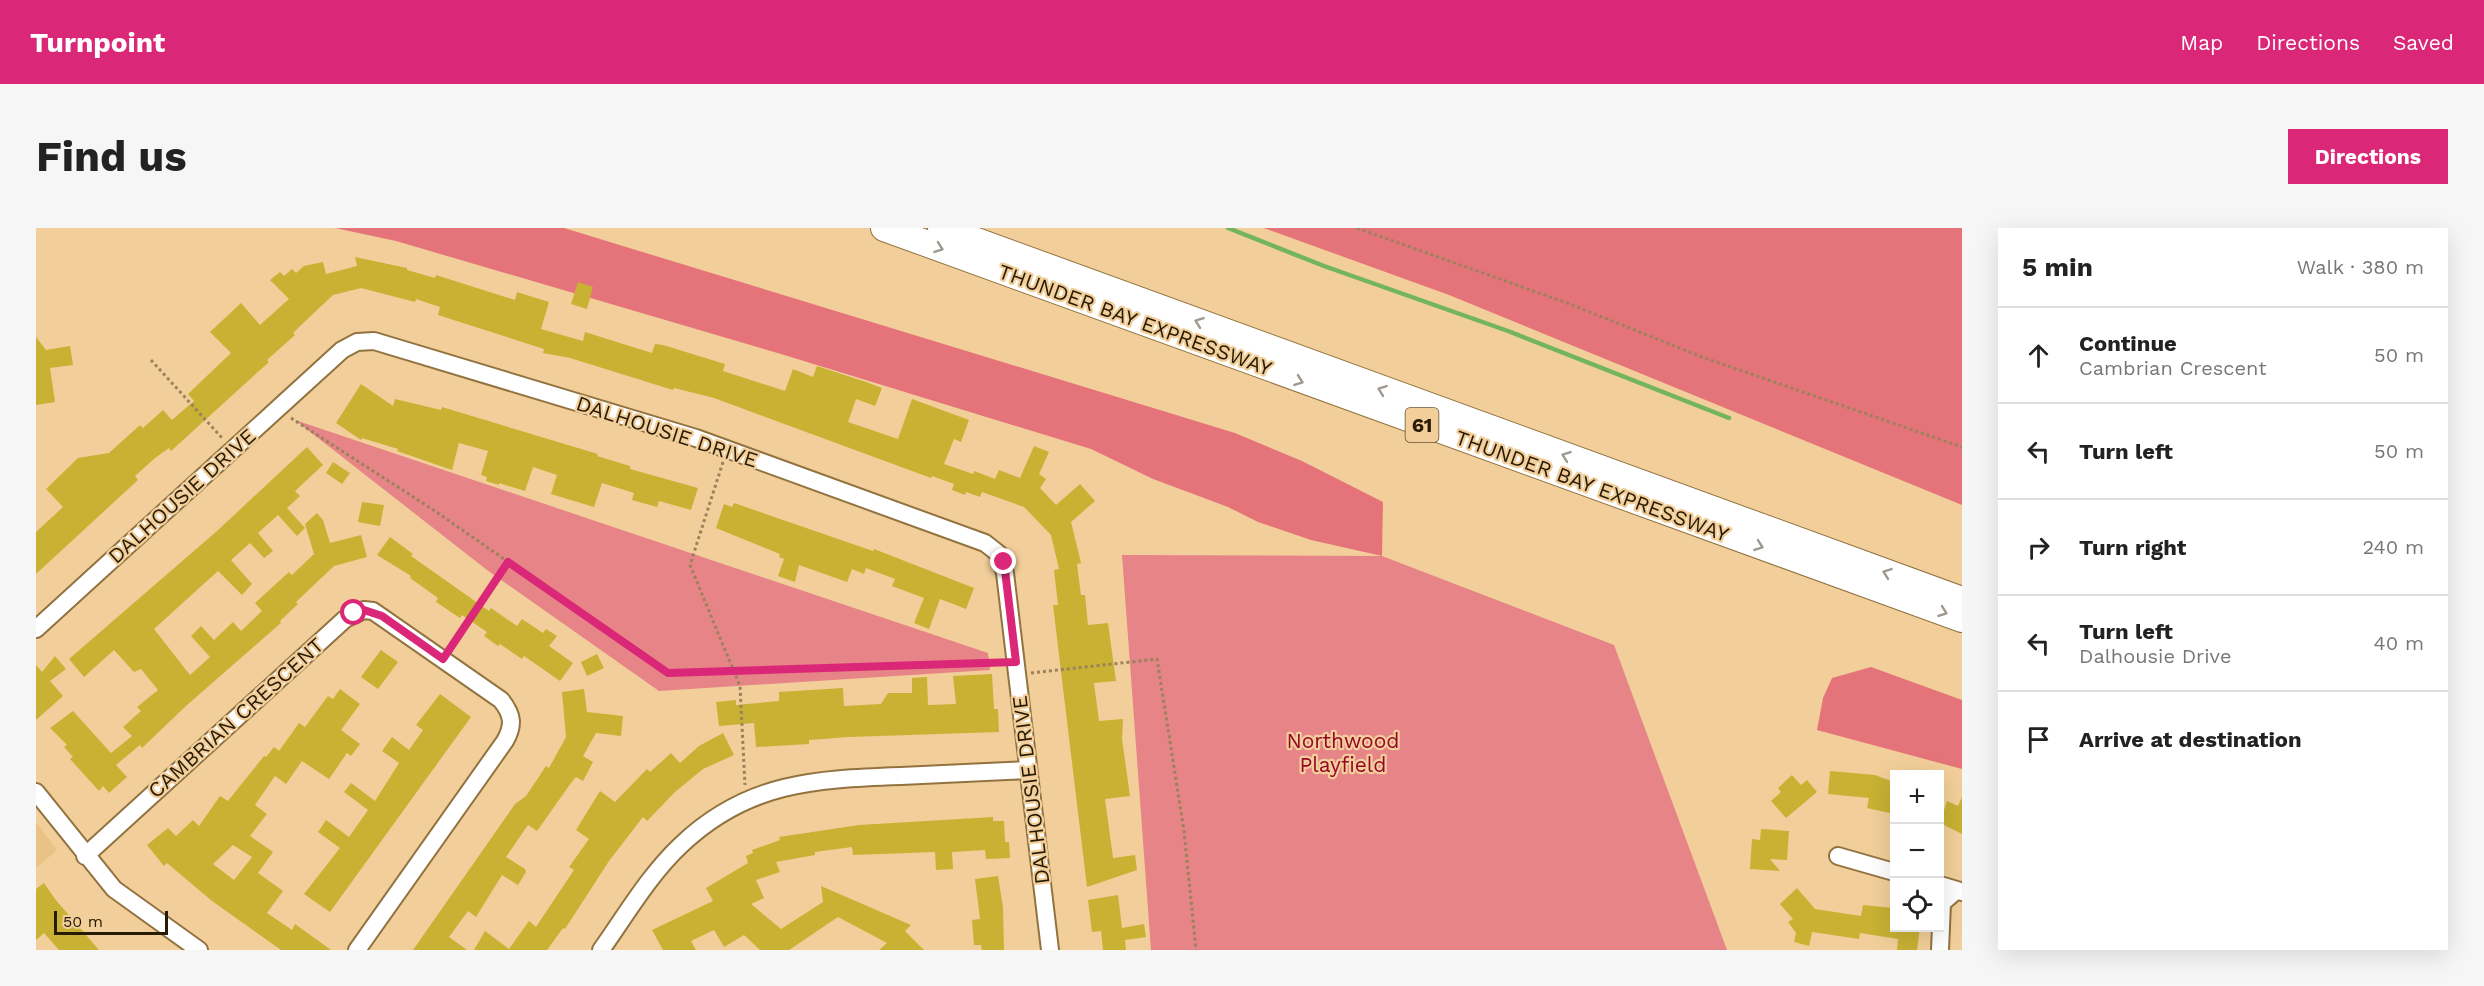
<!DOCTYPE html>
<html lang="en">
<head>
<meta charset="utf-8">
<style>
  body { margin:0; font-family:"Work Sans",sans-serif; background:#f6f6f6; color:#222 }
  .controls { position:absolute; right:18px; bottom:18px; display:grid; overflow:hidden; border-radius:0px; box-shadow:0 6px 24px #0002 }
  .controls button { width:54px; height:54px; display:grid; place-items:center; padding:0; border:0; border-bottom:2px solid #e0e0e0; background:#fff; color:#222; font:30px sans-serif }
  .scale { position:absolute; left:18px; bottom:15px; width:114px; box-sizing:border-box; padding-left:6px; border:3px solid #281b06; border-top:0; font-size:16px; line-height:21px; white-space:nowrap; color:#281b06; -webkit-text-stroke:4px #f2cf9a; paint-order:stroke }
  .stop { position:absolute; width:18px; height:18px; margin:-14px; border:4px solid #db2777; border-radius:50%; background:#fff }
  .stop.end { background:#db2777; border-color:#fff; box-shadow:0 2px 6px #0008 }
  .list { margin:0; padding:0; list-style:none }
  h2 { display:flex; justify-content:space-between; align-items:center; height:78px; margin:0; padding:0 24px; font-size:26px }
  h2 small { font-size:20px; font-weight:400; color:#767676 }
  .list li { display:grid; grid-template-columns:39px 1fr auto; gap:18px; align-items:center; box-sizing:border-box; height:96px; padding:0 24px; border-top:2px solid #e0e0e0 }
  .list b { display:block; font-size:22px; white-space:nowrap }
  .list p { margin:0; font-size:20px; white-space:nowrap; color:#767676 }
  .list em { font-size:20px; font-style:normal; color:#767676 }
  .icon { flex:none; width:33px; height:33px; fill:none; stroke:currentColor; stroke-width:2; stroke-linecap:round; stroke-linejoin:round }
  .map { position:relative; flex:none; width:1926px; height:722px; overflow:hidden; border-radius:0px }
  header { display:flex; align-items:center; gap:36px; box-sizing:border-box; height:84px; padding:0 30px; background:#db2777; color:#fff }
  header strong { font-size:28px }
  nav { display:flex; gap:33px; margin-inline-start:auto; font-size:21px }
  .intro { display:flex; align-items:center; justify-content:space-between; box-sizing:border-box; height:144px; padding:0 36px }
  h1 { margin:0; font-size:42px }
  .button { padding:15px 27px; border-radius:0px; background:#db2777; color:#fff; font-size:21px; font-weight:700 }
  main { display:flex; gap:36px; padding:0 36px }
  aside { flex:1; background:#fff; border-radius:0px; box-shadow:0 6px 24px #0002 }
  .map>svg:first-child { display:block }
</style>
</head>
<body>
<header>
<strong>Turnpoint</strong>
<nav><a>Map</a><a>Directions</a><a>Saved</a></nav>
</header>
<div class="intro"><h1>Find us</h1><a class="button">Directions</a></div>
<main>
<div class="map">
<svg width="1926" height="722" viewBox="0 0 1926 722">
  <rect width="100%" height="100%" fill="#f2cf9a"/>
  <!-- built -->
  <path fill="#e9c286" d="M 0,594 L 21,622 L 0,640 Z"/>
  <!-- green -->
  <path fill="#e68488" d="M 259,192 L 952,425 L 954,442 L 623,463 L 451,342 Z
    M 1086,327 L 1346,328 L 1578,417 L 1691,722 L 1115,722 Z"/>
  <!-- forest -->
  <path fill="#e5747a" d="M 299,0 L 528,0 L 1199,205 L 1266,233 L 1347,274 L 1346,328 L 1275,312 L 1222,294 L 1192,279 L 1117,251 L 1055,221 L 745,126 L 360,13 Z
    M 1228,0 L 1926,0 L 1926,277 L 1413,67 Z
    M 1835,439 L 1926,472 L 1926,541 L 1781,502 L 1787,470 L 1796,450 Z"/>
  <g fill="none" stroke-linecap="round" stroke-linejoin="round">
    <!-- stream -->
    <path stroke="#73b55b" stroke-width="4.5" d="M 1192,0 L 1288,38 L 1472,103 L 1693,190"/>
  </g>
  <!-- building -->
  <path fill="#c9b134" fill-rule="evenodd" d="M 319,29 L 371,40 L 371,42 L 399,50 L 400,47 L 479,72 L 481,64 L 513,74 L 505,101 L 547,113 L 549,104 L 616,125 L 619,116 L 627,117 L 689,136 L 687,143 L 749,163 L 757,141 L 777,149 L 781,138 L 830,154 L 846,160 L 839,178 L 820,171 L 812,194 L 862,211 L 876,171 L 933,192 L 925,214 L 918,211 L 908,236 L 937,246 L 938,243 L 959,251 L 963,242 L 984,250 L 998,218 L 1013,224 L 1003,246 L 1010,251 L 1004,260 L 1020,277 L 1044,256 L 1059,273 L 1035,294 L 1045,335 L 1041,336 L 1045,367 L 1049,367 L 1052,397 L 1072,395 L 1080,453 L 1058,455 L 1063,493 L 1087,491 L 1086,511 L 1094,568 L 1069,571 L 1077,630 L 1099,627 L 1101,642 L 1051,659 L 1017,377 L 1022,377 L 1018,342 L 1023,341 L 1015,307 L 988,279 L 946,264 L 944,269 L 930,264 L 929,267 L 916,262 L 918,256 L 896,248 L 895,250 L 678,170 L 638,160 L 637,162 L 534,130 L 507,125 L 508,121 L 402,87 L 404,79 L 380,71 L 379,74 L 325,60 L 297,67 L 262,100 L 257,105 L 259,107 L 231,132 L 233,134 L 135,223 L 133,220 L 119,230 L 99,248 L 102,252 L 0,346 L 0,304 L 27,279 L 10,261 L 42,230 L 73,225 L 104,197 L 107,200 L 127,182 L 136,192 L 158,173 L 152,166 L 195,125 L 174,104 L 205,75 L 224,97 L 253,71 L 234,52 L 244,44 L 248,48 L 256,41 L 260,45 L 268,38 L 287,34 L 290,46 L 321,38 Z
    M 542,54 L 557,59 L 551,81 L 535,76 Z
    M 0,109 L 10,122 L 34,118 L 37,137 L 14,140 L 19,174 L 0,177 Z
    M 325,156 L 357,178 L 359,171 L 405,182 L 406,179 L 562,226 L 561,228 L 594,238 L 594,241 L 662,260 L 655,282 L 623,273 L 621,279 L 596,272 L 598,265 L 566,255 L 558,279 L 515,266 L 521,247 L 497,239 L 489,263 L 463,255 L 463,257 L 450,253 L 451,249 L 445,247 L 452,223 L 423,215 L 416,242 L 361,223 L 362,221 L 326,210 L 325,212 L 300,195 Z
    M 271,219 L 287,237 L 259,263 L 264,268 L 251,280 L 269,300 L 261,308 L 242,287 L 222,305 L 237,323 L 228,330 L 214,315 L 195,332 L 216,356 L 206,367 L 182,343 L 118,401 L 154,447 L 174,429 L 155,408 L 165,398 L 178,412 L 197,394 L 205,403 L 226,383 L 219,375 L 253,344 L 256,347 L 278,326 L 269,296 L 281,285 L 287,292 L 294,315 L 325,307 L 331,329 L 298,338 L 260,374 L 262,376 L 244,393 L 245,395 L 151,477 L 106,520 L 104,517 L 80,537 L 91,549 L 73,565 L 67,558 L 63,563 L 34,531 L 37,529 L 28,519 L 31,517 L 14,500 L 37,483 L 75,525 L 96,508 L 87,499 L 105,483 L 101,479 L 122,462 L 105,441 L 98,444 L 78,422 L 48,449 L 33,431 L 181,303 Z
    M 297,234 L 314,245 L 306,256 L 290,245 Z
    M 326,274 L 348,277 L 344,298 L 322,294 Z
    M 698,275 L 837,323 L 838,321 L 938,360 L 930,381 L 904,371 L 893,401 L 878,395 L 888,370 L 856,358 L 859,351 L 830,340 L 828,346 L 816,341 L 811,354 L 763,337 L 759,354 L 742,348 L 748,331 L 743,329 L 744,326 L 680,300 L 688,276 L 696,279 Z
    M 354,309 L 377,326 L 375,328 L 453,383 L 455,380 L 481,398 L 486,391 L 507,405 L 510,401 L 521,408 L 513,418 L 537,435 L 524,453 L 488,428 L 486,431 L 464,416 L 462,418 L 448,408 L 451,404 L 426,387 L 424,390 L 400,374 L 402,370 L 374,350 L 375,348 L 341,327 Z
    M 345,422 L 362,434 L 342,461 L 325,449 Z
    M 561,426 L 568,440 L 551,448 L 545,434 Z
    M 19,428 L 30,441 L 14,453 L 27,468 L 0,492 L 0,437 L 6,444 Z
    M 956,446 L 958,481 L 962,481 L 963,504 L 813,509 L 773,512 L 773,516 L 720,519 L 718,495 L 683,498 L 680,474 L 700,472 L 700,477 L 743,473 L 743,464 L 807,460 L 808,478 L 845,476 L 852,465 L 876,465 L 876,450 L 891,449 L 892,477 L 920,476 L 917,448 Z
    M 304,461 L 324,476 L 305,502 L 324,516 L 315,528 L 311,525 L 293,551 L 266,533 L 250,556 L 239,548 L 219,577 L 231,586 L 214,608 L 237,624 L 222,645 L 247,663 L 231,685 L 256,702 L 259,696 L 295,722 L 245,722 L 176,673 L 131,635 L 128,638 L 111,617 L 132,600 L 140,608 L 157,592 L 163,598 L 184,568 L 192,573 L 228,528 L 230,529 L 238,519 L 243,523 L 263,495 L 269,499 L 292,468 L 297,471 ZM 197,617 L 216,629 L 198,652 L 177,636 Z
    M 548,461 L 551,484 L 587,488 L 585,508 L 560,505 L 547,528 L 557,534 L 547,553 L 540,549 L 535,555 L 501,603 L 492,597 L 470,629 L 489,641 L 490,644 L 482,657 L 466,647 L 440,689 L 432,683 L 413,709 L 431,722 L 377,722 L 479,576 L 490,568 L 510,538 L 513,540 L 530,509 L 526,464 Z
    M 404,466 L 435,489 L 294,684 L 268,666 L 304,620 L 282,604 L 290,592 L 313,609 L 332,582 L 308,564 L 315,555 L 339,573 L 363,535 L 346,523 L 356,509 L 373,522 L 387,502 L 380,497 Z
    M 687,505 L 698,527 L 667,541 L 639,564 L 611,593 L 607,589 L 573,633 L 529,701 L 527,700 L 511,722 L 438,722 L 449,703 L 473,721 L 493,693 L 500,699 L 538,642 L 533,639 L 553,611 L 540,602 L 564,563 L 579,574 L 611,541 L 614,544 L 635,525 L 644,535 L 663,518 Z
    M 1794,543 L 1839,547 L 1858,554 L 1858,586 L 1831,580 L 1833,570 L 1792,566 Z
    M 1756,547 L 1765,557 L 1771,552 L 1781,564 L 1750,590 L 1735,573 L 1745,564 L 1742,560 Z
    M 1926,569 L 1926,606 L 1904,595 L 1911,573 L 1922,578 Z
    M 957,589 L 957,593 L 968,593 L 969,614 L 973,614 L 974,630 L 950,631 L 949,622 L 916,624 L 917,641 L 900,642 L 899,624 L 817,627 L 816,619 L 779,624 L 779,627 L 740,634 L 744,644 L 720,652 L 728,670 L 715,676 L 745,701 L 787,674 L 785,658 L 875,697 L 869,703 L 888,722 L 843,722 L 851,715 L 802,689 L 753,722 L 724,722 L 708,707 L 688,719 L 678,702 L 655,713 L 660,722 L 627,722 L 616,702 L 677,673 L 670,660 L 712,635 L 710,628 L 717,625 L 716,622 L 744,612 L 743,609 L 823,597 Z
    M 1725,601 L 1753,603 L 1751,632 L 1734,631 L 1744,643 L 1714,641 L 1716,611 L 1724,612 Z
    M 962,648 L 967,679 L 968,722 L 946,722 L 945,717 L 938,717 L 936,692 L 944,691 L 939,651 Z
    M 8,655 L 19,671 L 63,722 L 23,722 L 8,705 L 0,712 L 0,661 Z
    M 1761,660 L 1779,681 L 1825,688 L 1827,677 L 1858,680 L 1858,699 L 1884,699 L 1881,722 L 1861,722 L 1862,711 L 1824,705 L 1823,711 L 1776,704 L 1773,718 L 1758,714 L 1760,705 L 1752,694 L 1757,691 L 1744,676 Z
    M 1082,667 L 1086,700 L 1108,696 L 1110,709 L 1089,712 L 1090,722 L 1067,722 L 1065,703 L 1056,704 L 1052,672 Z"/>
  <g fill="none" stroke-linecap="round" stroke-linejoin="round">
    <!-- minor casing -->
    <g stroke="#927340" stroke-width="20">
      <path id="minor" d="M 0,401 L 306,122 L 321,114 L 338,113 L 660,210 L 949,315 L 963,326 L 969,345 L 1014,722
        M 0,564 L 78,661 L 163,722
        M 49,628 L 309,391 L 328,382 L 337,383 L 465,472 C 477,487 478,497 469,513 L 321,722
        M 1802,628 L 1858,644
        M 1904,657 L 1921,662
        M 565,722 C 590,687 613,647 645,617 C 711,554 779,551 865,548 C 907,546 950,544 992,542
        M 1904,722 L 1906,675 L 1921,662 L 1926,664"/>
    </g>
    <!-- highway casing -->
    <g stroke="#927340" stroke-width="28">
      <path id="highway" d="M 848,0 L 1926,391
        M 905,0 L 1926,372"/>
    </g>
    <!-- path -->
    <path stroke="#9b825b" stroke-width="3" stroke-dasharray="3 3" stroke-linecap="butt" d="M 1321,0 L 1531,75 L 1666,129 L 1926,219
      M 115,132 L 187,211
      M 255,190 L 399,283 L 632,445 L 965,435
      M 687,234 L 654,337 L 704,458 L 709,557
      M 415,420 L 472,334
      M 995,445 L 1121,431 L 1148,603 L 1160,722"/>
    <!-- minor -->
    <use href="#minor" stroke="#fff" stroke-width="16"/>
    <!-- highway -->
    <use href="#highway" stroke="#fff" stroke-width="26"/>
  </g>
  <!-- one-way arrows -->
  <defs><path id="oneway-chevron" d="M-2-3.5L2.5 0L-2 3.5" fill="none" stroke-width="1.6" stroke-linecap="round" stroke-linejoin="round" transform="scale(1.5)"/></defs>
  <g stroke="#9e988f">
    <use href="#oneway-chevron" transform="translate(903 20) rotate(20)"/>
    <use href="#oneway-chevron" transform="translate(1163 94) rotate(-160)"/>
    <use href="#oneway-chevron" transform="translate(1263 153) rotate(20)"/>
    <use href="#oneway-chevron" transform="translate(1346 162) rotate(-160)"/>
    <use href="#oneway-chevron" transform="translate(1530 228) rotate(-160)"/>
    <use href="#oneway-chevron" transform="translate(1723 318) rotate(20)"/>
    <use href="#oneway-chevron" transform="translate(1851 345) rotate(-160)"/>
    <use href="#oneway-chevron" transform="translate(1907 384) rotate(20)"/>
  </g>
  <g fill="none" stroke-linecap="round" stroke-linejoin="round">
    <!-- route -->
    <path stroke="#db2777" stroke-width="8" d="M 318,385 L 328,382 L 346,388 L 407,431 L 472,334 L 632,445 L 980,434 L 968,334"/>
  </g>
  <g text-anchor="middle" stroke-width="4.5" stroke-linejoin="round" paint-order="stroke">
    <!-- shield labels -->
    <rect fill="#f2cf9a" stroke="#655132" stroke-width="1.5" x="1369.5" y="180" width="33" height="34" rx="4.5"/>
    <g font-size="20" font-weight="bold" fill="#281b06">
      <text x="1386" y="204">61</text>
    </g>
    <!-- street labels -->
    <g font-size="21" fill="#281b06" stroke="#f2cf9a">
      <text transform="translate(1099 92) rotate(20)" y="7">THUNDER BAY EXPRESSWAY</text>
      <text transform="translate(631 204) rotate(18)" y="7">DALHOUSIE DRIVE</text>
      <text transform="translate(1556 258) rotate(20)" y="7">THUNDER BAY EXPRESSWAY</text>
      <text transform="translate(146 268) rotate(-42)" y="7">DALHOUSIE DRIVE</text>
      <text transform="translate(200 490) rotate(-42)" y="7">CAMBRIAN CRESCENT</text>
      <text transform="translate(995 562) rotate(-97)" y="7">DALHOUSIE DRIVE</text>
    </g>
    <!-- park labels -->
    <g font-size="21" fill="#98052b" stroke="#f2cf9a">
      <text x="1307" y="520">Northwood<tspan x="1307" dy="24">Playfield</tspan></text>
    </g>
  </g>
</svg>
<div class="controls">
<button>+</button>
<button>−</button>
<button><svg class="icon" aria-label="locate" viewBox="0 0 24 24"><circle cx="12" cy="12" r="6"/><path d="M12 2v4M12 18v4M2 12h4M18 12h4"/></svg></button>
</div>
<div class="scale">50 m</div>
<div class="stop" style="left:318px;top:385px"></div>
<div class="stop end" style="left:968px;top:334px"></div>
</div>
<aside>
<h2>5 min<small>Walk · 380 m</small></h2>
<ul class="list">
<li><svg class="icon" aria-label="ahead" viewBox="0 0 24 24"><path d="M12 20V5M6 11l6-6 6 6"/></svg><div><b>Continue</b><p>Cambrian Crescent</p></div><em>50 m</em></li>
<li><svg class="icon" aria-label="left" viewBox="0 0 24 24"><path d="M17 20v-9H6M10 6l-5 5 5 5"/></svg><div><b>Turn left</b></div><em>50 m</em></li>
<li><svg class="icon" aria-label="right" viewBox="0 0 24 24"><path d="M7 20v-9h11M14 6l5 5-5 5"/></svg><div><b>Turn right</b></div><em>240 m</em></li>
<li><svg class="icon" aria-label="left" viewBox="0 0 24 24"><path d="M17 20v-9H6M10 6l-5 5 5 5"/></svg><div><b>Turn left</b><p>Dalhousie Drive</p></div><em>40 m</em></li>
<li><svg class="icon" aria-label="arrive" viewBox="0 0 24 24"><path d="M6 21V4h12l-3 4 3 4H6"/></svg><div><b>Arrive at destination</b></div></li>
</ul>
</aside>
</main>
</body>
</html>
